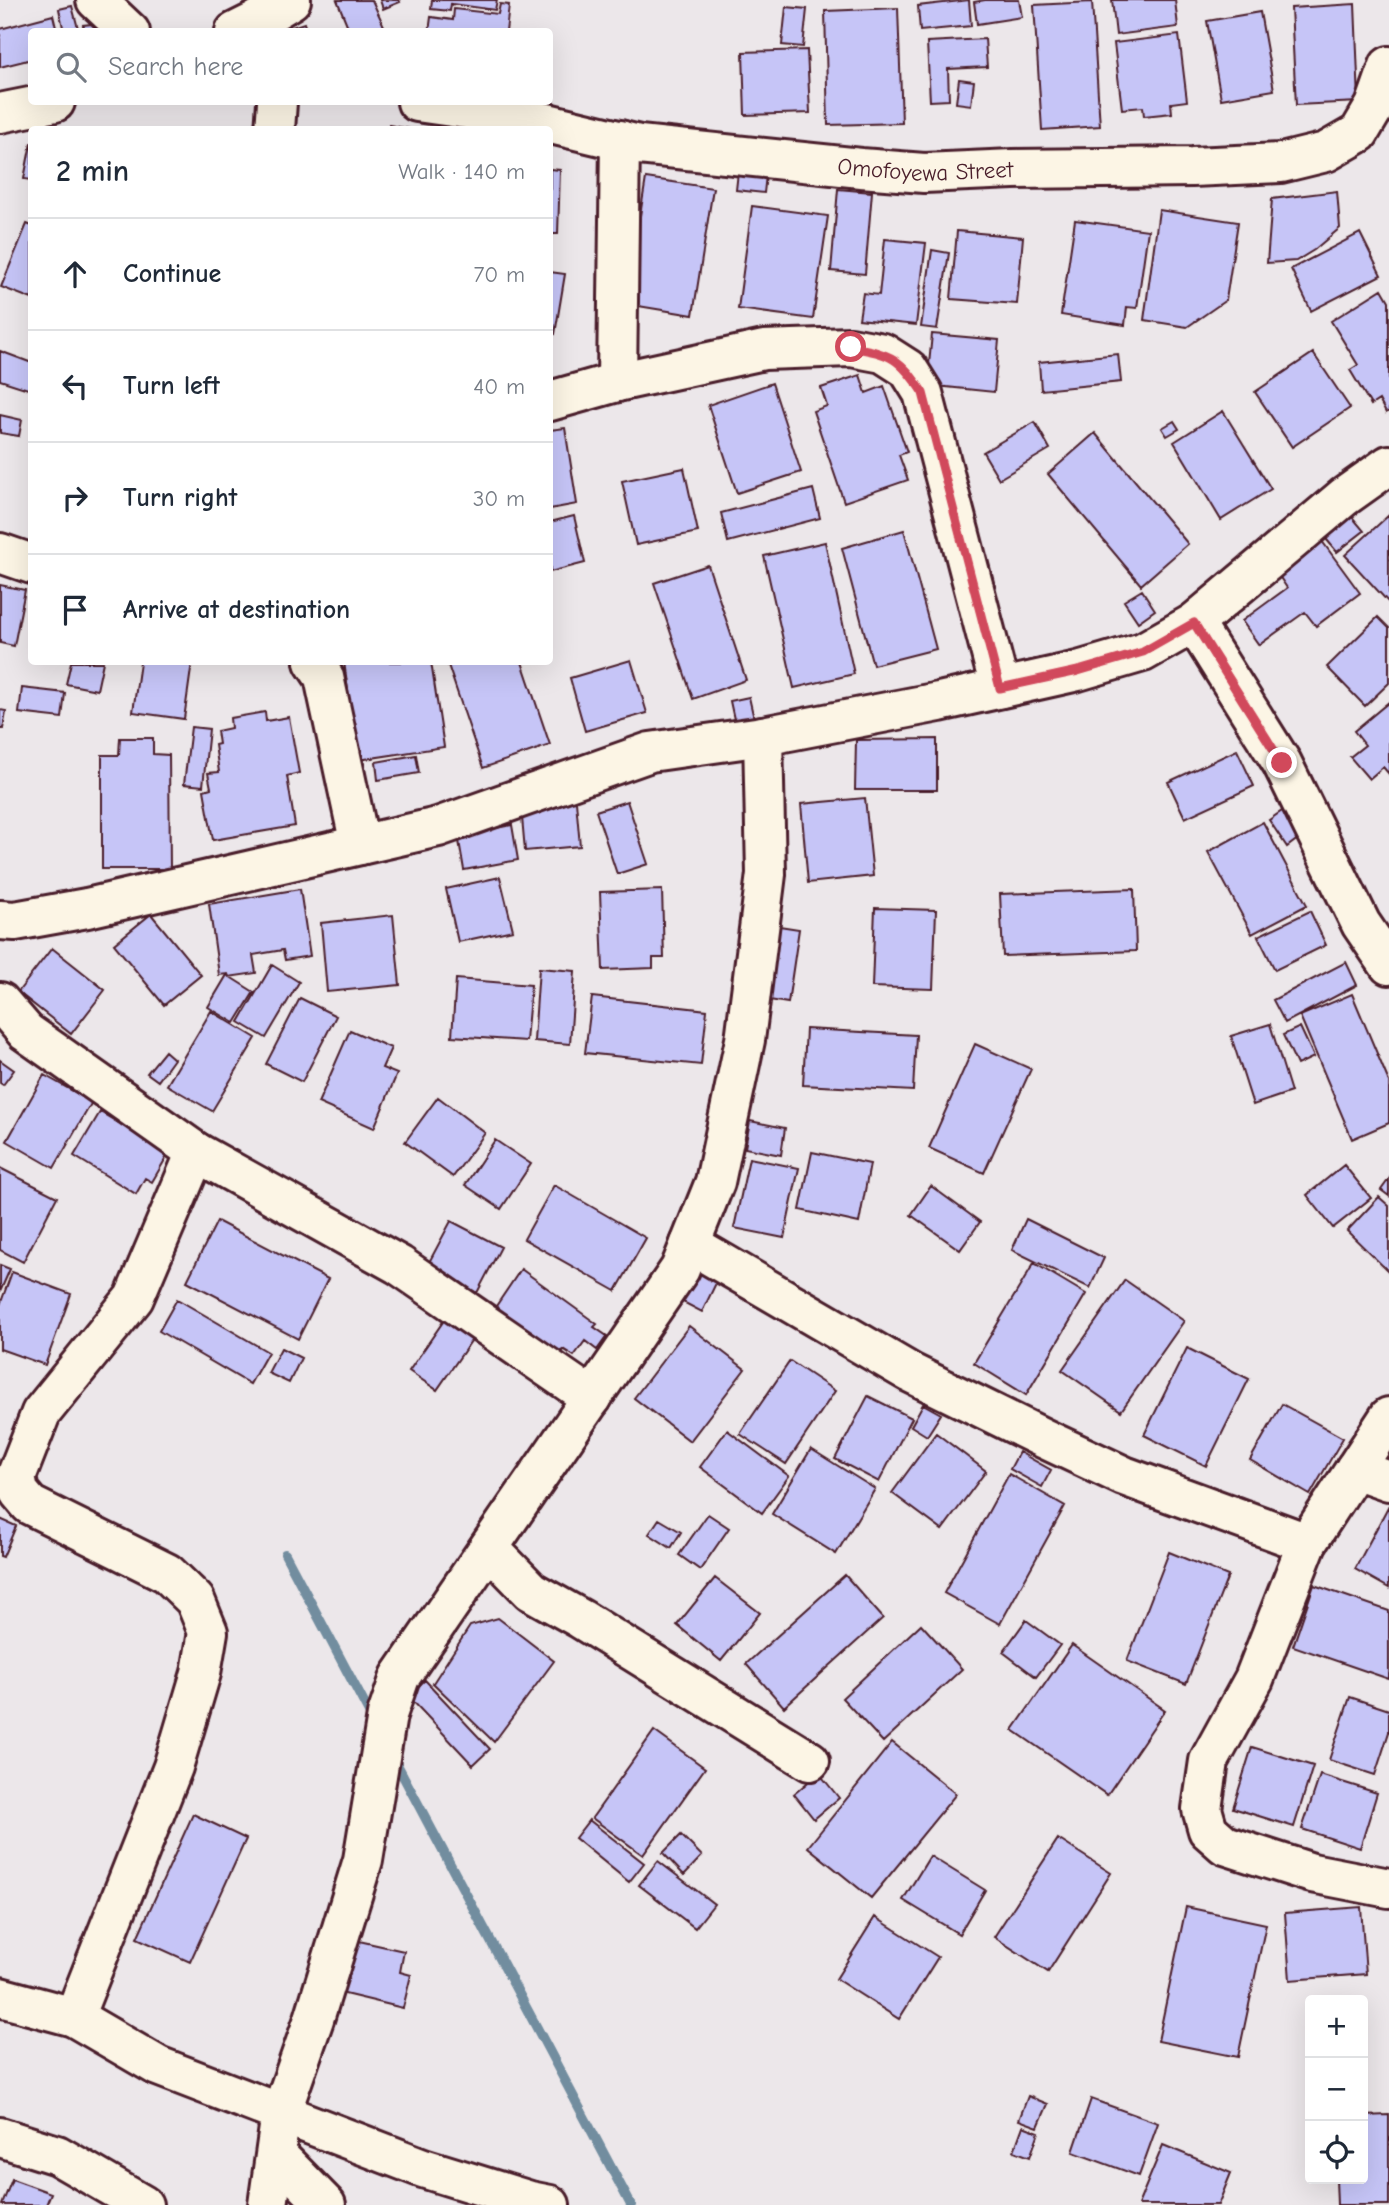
<!DOCTYPE html>
<html lang="en">
<head>
<meta charset="utf-8">
<style>
  body { margin:0; font-family:"Comic Neue",sans-serif; background:#f2f2f3; color:#1f2937 }
  .controls { position:absolute; right:21px; bottom:21px; display:grid; overflow:hidden; border-radius:7px; box-shadow:0 7px 28px #0002 }
  .controls button { width:63px; height:63px; display:grid; place-items:center; padding:0; border:0; border-bottom:2px solid #e0e1e3; background:#fff; color:#1f2937; font:35px sans-serif }
  .stop { position:absolute; width:21px; height:21px; margin:-16px; border:5px solid #d1495b; border-radius:50%; background:#fff }
  .stop.end { background:#d1495b; border-color:#fff; box-shadow:0 2px 7px #0008 }
  .list { margin:0; padding:0; list-style:none }
  h2 { display:flex; justify-content:space-between; align-items:center; height:91px; margin:0; padding:0 28px; font-size:30px }
  h2 small { font-size:23px; font-weight:400; color:#747a83 }
  .list li { display:grid; grid-template-columns:46px 1fr auto; gap:21px; align-items:center; box-sizing:border-box; height:112px; padding:0 28px; border-top:2px solid #e0e1e3 }
  .list b { display:block; font-size:26px; white-space:nowrap }
  .list em { font-size:23px; font-style:normal; color:#747a83 }
  .icon { flex:none; width:38px; height:38px; fill:none; stroke:currentColor; stroke-width:2; stroke-linecap:round; stroke-linejoin:round }
  .map { position:relative; flex:none; width:1389px; height:2205px; overflow:hidden }
  .search { position:absolute; background:#fff; box-shadow:0 7px 28px #0002; left:28px; top:28px; width:525px; height:77px; display:flex; align-items:center; gap:18px; box-sizing:border-box; padding:0 24px; border-radius:7px; color:#747a83; font-size:26px }
  .panel { position:absolute; background:#fff; box-shadow:0 7px 28px #0002; left:28px; top:126px; width:525px; height:539px; border-radius:7px }
  .map>svg:first-child { display:block }
</style>
</head>
<body>
<div class="map">
<svg width="1389" height="2205" viewBox="0 0 1389 2205">
  <rect width="100%" height="100%" fill="#ece7ea"/>
  <filter id="ink" filterUnits="userSpaceOnUse"><feTurbulence type="fractalNoise" baseFrequency=".0143" numOctaves="2"/><feDisplacementMap in="SourceGraphic" scale="14" xChannelSelector="R" yChannelSelector="G"/><feConvolveMatrix kernelMatrix="1 2 1 2 8 2 1 2 1" color-interpolation-filters="sRGB"/></filter>
  <g filter="url(#ink)">
    <g fill="none" stroke-linecap="round" stroke-linejoin="round">
      <!-- stream -->
      <path stroke="#728d9f" stroke-width="10" d="M 285,1554 L 374,1722
        M 392,1755 L 631,2205"/>
    </g>
    <!-- building -->
    <path fill="#c6c5f7" stroke="#4a1f2b" stroke-width="2" d="M 337,0 L 372,0 L 384,26 L 372,32 L 350,32 Z
      M 380,0 L 399,0 L 400,2 L 383,9 Z
      M 432,0 L 497,0 L 495,10 L 451,4 L 450,11 L 431,9 Z
      M 969,0 L 971,26 L 920,31 L 918,6 Z
      M 985,0 L 1019,0 L 1022,17 L 977,24 L 974,2 Z
      M 1112,0 L 1175,0 L 1178,27 L 1116,35 Z
      M 1092,2 L 1100,126 L 1042,130 L 1034,5 Z
      M 500,4 L 509,5 L 506,32 L 429,32 L 431,17 L 453,20 L 454,9 L 498,14 Z
      M 1355,4 L 1359,102 L 1296,105 L 1291,8 Z
      M 72,6 L 79,32 L 64,32 L 59,9 Z
      M 786,7 L 807,9 L 803,47 L 782,45 Z
      M 898,8 L 902,123 L 828,125 L 825,11 Z
      M 1260,12 L 1274,90 L 1221,99 L 1207,21 Z
      M 53,15 L 57,32 L 32,32 L 32,59 L 0,67 L 0,29 Z
      M 110,22 L 111,32 L 84,32 L 83,25 Z
      M 304,23 L 307,32 L 277,32 Z
      M 1179,35 L 1187,101 L 1171,103 L 1172,113 L 1144,116 L 1143,107 L 1122,109 L 1114,43 Z
      M 985,39 L 987,67 L 948,69 L 949,100 L 930,101 L 927,42 Z
      M 807,50 L 810,113 L 745,115 L 743,52 Z
      M 959,79 L 974,81 L 971,105 L 956,103 Z
      M 389,125 L 415,130 L 388,130 Z
      M 31,143 L 32,143 L 32,180 L 24,179 Z
      M 550,169 L 560,170 L 558,234 L 550,234 Z
      M 738,172 L 766,175 L 764,193 L 736,190 Z
      M 646,178 L 713,188 L 693,315 L 626,304 Z
      M 838,189 L 872,192 L 865,274 L 831,271 Z
      M 1337,191 L 1340,228 L 1314,250 L 1296,261 L 1267,263 L 1272,199 Z
      M 752,206 L 828,216 L 813,319 L 738,309 Z
      M 1159,210 L 1238,222 L 1226,300 L 1187,327 L 1144,320 Z
      M 1075,220 L 1148,230 L 1137,308 L 1127,307 L 1125,325 L 1061,315 Z
      M 27,224 L 32,226 L 32,299 L 1,287 Z
      M 957,231 L 1023,237 L 1017,304 L 951,299 Z
      M 1360,233 L 1381,275 L 1311,311 L 1291,269 Z
      M 885,239 L 926,243 L 916,325 L 859,319 L 863,293 L 879,295 Z
      M 932,250 L 949,253 L 937,329 L 921,327 Z
      M 550,272 L 565,274 L 555,334 L 550,333 Z
      M 1382,289 L 1389,301 L 1389,411 L 1386,413 L 1379,400 L 1371,405 L 1350,370 L 1358,365 L 1331,321 Z
      M 932,334 L 999,340 L 994,392 L 927,385 Z
      M 0,351 L 32,363 L 31,390 L 0,380 Z
      M 1313,353 L 1350,408 L 1292,447 L 1255,392 Z
      M 1118,354 L 1121,382 L 1041,390 L 1039,362 Z
      M 860,375 L 866,393 L 884,386 L 907,452 L 899,455 L 908,480 L 844,502 L 813,411 L 827,406 L 821,388 Z
      M 772,383 L 801,472 L 737,493 L 708,405 Z
      M 1223,411 L 1271,489 L 1221,520 L 1174,442 Z
      M 0,415 L 22,420 L 19,436 L 0,433 Z
      M 1174,421 L 1179,429 L 1167,436 L 1162,428 Z
      M 1035,422 L 1050,449 L 999,479 L 983,452 Z
      M 565,428 L 577,504 L 550,509 L 550,430 Z
      M 1095,433 L 1188,544 L 1141,585 L 1048,474 Z
      M 684,468 L 698,532 L 636,545 L 622,481 Z
      M 813,489 L 820,518 L 728,542 L 721,513 Z
      M 1348,512 L 1364,531 L 1337,552 L 1322,534 Z
      M 1389,515 L 1389,603 L 1345,555 Z
      M 574,516 L 585,563 L 550,572 L 550,522 Z
      M 904,530 L 936,649 L 873,665 L 842,548 Z
      M 1319,537 L 1360,593 L 1316,626 L 1305,612 L 1259,645 L 1242,621 L 1287,588 L 1275,570 Z
      M 825,542 L 854,674 L 794,688 L 764,556 Z
      M 708,565 L 746,680 L 693,699 L 654,583 Z
      M 0,585 L 25,590 L 14,646 L 0,643 Z
      M 1142,590 L 1155,610 L 1138,622 L 1124,601 Z
      M 1378,617 L 1389,628 L 1389,683 L 1365,706 L 1327,667 Z
      M 631,660 L 647,713 L 585,731 L 570,678 Z
      M 71,662 L 103,662 L 97,690 L 66,684 Z
      M 140,662 L 192,662 L 184,719 L 133,712 Z
      M 344,662 L 431,662 L 444,747 L 358,760 Z
      M 447,662 L 522,662 L 550,745 L 483,768 Z
      M 22,688 L 65,693 L 62,718 L 19,713 Z
      M 749,697 L 754,719 L 735,724 L 730,701 Z
      M 1389,702 L 1389,774 L 1383,767 L 1369,779 L 1350,757 L 1365,745 L 1354,731 Z
      M 0,710 L 6,711 L 3,729 L 0,729 Z
      M 265,712 L 266,721 L 289,717 L 299,773 L 287,776 L 295,826 L 213,840 L 204,790 L 211,788 L 208,773 L 219,772 L 215,745 L 219,744 L 217,731 L 231,728 L 230,718 Z
      M 191,727 L 209,729 L 203,786 L 184,784 Z
      M 120,738 L 153,738 L 153,754 L 169,755 L 170,869 L 102,869 L 102,755 L 119,755 Z
      M 937,739 L 937,790 L 855,790 L 856,740 Z
      M 1237,750 L 1254,786 L 1185,818 L 1168,782 Z
      M 416,755 L 419,773 L 378,780 L 376,762 Z
      M 865,798 L 873,876 L 808,883 L 801,804 Z
      M 576,801 L 580,846 L 525,851 L 521,806 Z
      M 627,801 L 648,864 L 617,874 L 596,811 Z
      M 1285,809 L 1303,835 L 1287,847 L 1269,820 Z
      M 1263,822 L 1307,905 L 1252,934 L 1208,852 Z
      M 512,825 L 518,860 L 464,870 L 458,835 Z
      M 500,877 L 513,930 L 458,942 L 446,889 Z
      M 300,889 L 310,956 L 285,960 L 283,950 L 253,955 L 256,973 L 229,977 L 228,974 L 219,975 L 209,904 Z
      M 1134,889 L 1136,951 L 1003,956 L 1000,894 Z
      M 662,890 L 664,958 L 653,958 L 653,968 L 603,970 L 600,892 Z
      M 875,908 L 936,910 L 933,989 L 872,987 Z
      M 1310,911 L 1326,945 L 1275,970 L 1258,936 Z
      M 151,914 L 201,975 L 164,1005 L 114,944 Z
      M 393,915 L 400,985 L 327,992 L 321,923 Z
      M 773,925 L 799,929 L 788,1003 L 763,999 Z
      M 52,948 L 105,990 L 71,1034 L 18,992 Z
      M 1346,962 L 1357,985 L 1285,1023 L 1273,1000 Z
      M 272,965 L 299,982 L 266,1038 L 239,1022 Z
      M 539,968 L 575,971 L 570,1044 L 534,1041 Z
      M 227,975 L 254,992 L 235,1023 L 208,1007 Z
      M 456,979 L 531,985 L 526,1041 L 452,1036 Z
      M 1352,994 L 1389,1082 L 1389,1123 L 1352,1139 L 1300,1016 Z
      M 592,997 L 707,1010 L 701,1065 L 585,1053 Z
      M 300,998 L 336,1016 L 302,1082 L 266,1064 Z
      M 211,1011 L 256,1038 L 212,1111 L 167,1085 Z
      M 1270,1024 L 1291,1092 L 1253,1105 L 1231,1036 Z
      M 1300,1027 L 1314,1057 L 1297,1065 L 1283,1035 Z
      M 806,1029 L 916,1035 L 913,1091 L 803,1085 Z
      M 350,1030 L 391,1048 L 382,1068 L 397,1074 L 374,1128 L 318,1103 Z
      M 975,1044 L 1031,1069 L 984,1173 L 929,1148 Z
      M 165,1051 L 174,1059 L 158,1081 L 147,1073 Z
      M 0,1060 L 14,1070 L 3,1085 L 0,1083 Z
      M 44,1075 L 92,1102 L 54,1168 L 7,1141 Z
      M 438,1097 L 485,1133 L 453,1177 L 405,1142 Z
      M 100,1112 L 169,1153 L 152,1182 L 145,1178 L 136,1194 L 74,1156 Z
      M 750,1121 L 785,1128 L 781,1155 L 745,1148 Z
      M 495,1140 L 531,1164 L 501,1209 L 465,1185 Z
      M 812,1152 L 870,1164 L 859,1223 L 800,1210 Z
      M 749,1158 L 799,1168 L 784,1238 L 734,1228 Z
      M 1344,1165 L 1371,1198 L 1333,1228 L 1307,1195 Z
      M 0,1168 L 57,1197 L 23,1262 L 0,1250 Z
      M 1389,1179 L 1389,1196 L 1381,1190 Z
      M 554,1185 L 646,1238 L 616,1291 L 524,1239 Z
      M 931,1186 L 980,1222 L 960,1250 L 911,1215 Z
      M 1379,1197 L 1389,1206 L 1389,1272 L 1347,1231 Z
      M 1026,1219 L 1104,1258 L 1090,1288 L 1012,1250 Z
      M 217,1221 L 328,1279 L 298,1339 L 187,1281 Z
      M 451,1221 L 501,1247 L 477,1293 L 427,1266 Z
      M 1034,1263 L 1086,1294 L 1026,1395 L 974,1363 Z
      M 0,1265 L 10,1269 L 0,1292 Z
      M 700,1267 L 719,1277 L 702,1312 L 683,1302 Z
      M 521,1269 L 597,1324 L 594,1327 L 607,1336 L 597,1350 L 585,1341 L 574,1356 L 563,1349 L 553,1364 L 488,1318 Z
      M 12,1272 L 71,1294 L 45,1365 L 0,1349 L 0,1305 Z
      M 1125,1280 L 1184,1321 L 1121,1411 L 1062,1370 Z
      M 177,1299 L 268,1352 L 250,1384 L 159,1331 Z
      M 445,1319 L 473,1338 L 437,1390 L 409,1371 Z
      M 689,1326 L 745,1369 L 690,1441 L 634,1398 Z
      M 281,1348 L 301,1358 L 289,1383 L 268,1373 Z
      M 1187,1348 L 1249,1379 L 1206,1466 L 1144,1435 Z
      M 790,1361 L 835,1391 L 786,1464 L 740,1434 Z
      M 868,1396 L 912,1418 L 879,1482 L 835,1459 Z
      M 923,1404 L 941,1414 L 927,1436 L 911,1426 Z
      M 1282,1404 L 1343,1438 L 1310,1495 L 1250,1460 Z
      M 727,1430 L 789,1476 L 762,1513 L 700,1467 Z
      M 936,1433 L 986,1471 L 942,1530 L 892,1493 Z
      M 811,1449 L 875,1489 L 836,1554 L 772,1514 Z
      M 1019,1452 L 1051,1470 L 1042,1487 L 1010,1469 Z
      M 1009,1474 L 1065,1506 L 1000,1624 L 944,1593 Z
      M 1389,1505 L 1389,1588 L 1355,1569 Z
      M 708,1514 L 729,1528 L 700,1570 L 679,1555 Z
      M 0,1519 L 16,1526 L 3,1557 L 0,1556 Z
      M 659,1519 L 681,1532 L 671,1548 L 649,1534 Z
      M 1169,1552 L 1228,1576 L 1186,1684 L 1127,1661 Z
      M 845,1575 L 883,1618 L 784,1707 L 746,1664 Z
      M 715,1578 L 760,1613 L 721,1661 L 677,1625 Z
      M 1314,1585 L 1389,1611 L 1389,1679 L 1293,1646 Z
      M 498,1618 L 554,1661 L 494,1742 L 433,1683 L 470,1626 Z
      M 1026,1620 L 1060,1645 L 1036,1677 L 1003,1652 Z
      M 921,1624 L 962,1669 L 883,1742 L 842,1698 Z
      M 1072,1645 L 1165,1710 L 1107,1795 L 1013,1730 Z
      M 425,1680 L 490,1749 L 473,1765 L 408,1696 Z
      M 1350,1697 L 1389,1710 L 1389,1732 L 1375,1775 L 1329,1760 Z
      M 654,1731 L 705,1768 L 643,1855 L 592,1818 Z
      M 892,1742 L 956,1794 L 871,1898 L 808,1847 Z
      M 1252,1747 L 1313,1766 L 1294,1827 L 1233,1808 Z
      M 819,1773 L 839,1798 L 814,1819 L 794,1794 Z
      M 1320,1775 L 1377,1793 L 1360,1848 L 1302,1829 Z
      M 193,1814 L 246,1839 L 190,1962 L 137,1938 Z
      M 589,1820 L 644,1863 L 629,1882 L 575,1838 Z
      M 681,1835 L 702,1856 L 684,1875 L 663,1853 Z
      M 1058,1839 L 1111,1873 L 1048,1972 L 994,1937 Z
      M 930,1856 L 985,1890 L 959,1934 L 903,1900 Z
      M 658,1861 L 714,1904 L 695,1928 L 639,1885 Z
      M 1186,1907 L 1266,1924 L 1238,2057 L 1158,2041 Z
      M 1361,1907 L 1366,1974 L 1290,1980 L 1285,1913 Z
      M 875,1917 L 938,1957 L 899,2019 L 836,1979 Z
      M 341,1937 L 404,1951 L 400,1972 L 411,1975 L 403,2008 L 328,1990 Z
      M 1028,2096 L 1048,2104 L 1038,2127 L 1019,2120 Z
      M 1091,2099 L 1158,2123 L 1139,2176 L 1073,2152 Z
      M 1389,2115 L 1389,2205 L 1337,2205 L 1336,2179 L 1363,2179 L 1363,2116 Z
      M 1023,2126 L 1039,2132 L 1030,2157 L 1014,2151 Z
      M 1163,2145 L 1231,2173 L 1218,2205 L 1138,2205 Z
      M 12,2179 L 51,2193 L 46,2205 L 2,2205 Z"/>
    <g fill="none" stroke-linecap="round" stroke-linejoin="round">
      <!-- minor casing -->
      <g stroke="#4a1f2b" stroke-width="44">
        <g id="minor">
          <path d="M 96,0 L 130,32"/>
          <path d="M 235,32 L 255,22 L 291,0"/>
          <path id="s1" d="M 417,102 L 522,117 L 639,145 L 861,168 L 924,173 L 1013,169 L 1192,167 L 1281,163 L 1326,152 L 1359,133 L 1375,106 L 1389,66"/>
          <path d="M 0,113 L 55,102"/>
          <path d="M 275,130 L 277,102"/>
          <path d="M 617,382 L 620,140"/>
          <path d="M 550,401 L 617,382 L 764,350 L 851,347 L 883,353 L 908,369 L 923,393 L 1000,688"/>
          <path d="M 0,553 L 32,564"/>
          <path d="M 1194,623 L 1282,763 L 1361,924 L 1389,965"/>
          <path d="M 314,662 L 324,677 L 360,845"/>
          <path d="M 0,920 L 15,921 L 87,908 L 438,827 L 650,752 L 763,736 L 939,702 L 1078,671 L 1143,652 L 1194,623 L 1344,497 L 1389,465"/>
          <path d="M 0,1002 L 26,1032 L 196,1152 L 399,1265 L 592,1398"/>
          <path d="M 690,1244 L 911,1373 L 1043,1438 L 1124,1476 L 1307,1543"/>
          <path d="M 1389,1417 L 1307,1543 L 1254,1679 L 1209,1761 L 1202,1809 L 1208,1830 L 1225,1845 L 1312,1873 L 1389,1888"/>
          <path d="M 1355,1469 L 1389,1481"/>
          <path d="M 489,1548 L 531,1591 L 581,1619 L 810,1761"/>
          <path d="M 0,1997 L 74,2017 L 158,2066 L 423,2168 L 530,2201 L 550,2205"/>
          <path d="M 74,2017 L 173,1767 L 201,1673 L 208,1632 L 195,1600 L 167,1573 L 30,1505 L 19,1492 L 16,1477 L 41,1413 L 134,1298 L 196,1152"/>
          <path d="M 0,2137 L 57,2155 L 143,2205"/>
          <path d="M 276,2154 L 326,2205"/>
          <path d="M 268,2205 L 281,2113 L 314,2019 L 363,1860 L 387,1715 L 400,1677 L 680,1269 L 715,1182 L 745,1040 L 766,874 L 763,736"/>
        </g>
      </g>
      <!-- minor -->
      <use href="#minor" stroke="#fcf5e5" stroke-width="38"/>
    </g>
  </g>
  <g fill="none" stroke-linecap="round" stroke-linejoin="round" filter="url(#ink)">
    <!-- route -->
    <path stroke="#d1495b" stroke-width="9" d="M 851,347 C 892,354 900,358 923,393 L 1000,688 L 1078,671 L 1143,652 L 1194,623 L 1282,763"/>
  </g>
  <g text-anchor="middle" stroke-width="7" stroke-linejoin="round" paint-order="stroke">
    <!-- street labels -->
    <g font-size="23" fill="#4a1f2b" stroke="#fcf5e5">
      <text dy="8" stroke="none"><textPath href="#s1" startOffset="514">Omofoyewa Street</textPath></text>
    </g>
  </g>
</svg>
<div class="controls">
<button>+</button>
<button>−</button>
<button><svg class="icon" aria-label="locate" viewBox="0 0 24 24"><circle cx="12" cy="12" r="6"/><path d="M12 2v4M12 18v4M2 12h4M18 12h4"/></svg></button>
</div>
<div class="stop" style="left:851px;top:347px"></div>
<div class="stop end" style="left:1282px;top:763px"></div>
<div class="search"><svg class="icon" aria-label="search" viewBox="0 0 24 24"><circle cx="10" cy="10" r="6"/><path d="M15 15l6 6"/></svg>Search here</div>
<section class="panel">
<h2>2 min<small>Walk · 140 m</small></h2>
<ul class="list">
<li><svg class="icon" aria-label="ahead" viewBox="0 0 24 24"><path d="M12 20V5M6 11l6-6 6 6"/></svg><div><b>Continue</b></div><em>70 m</em></li>
<li><svg class="icon" aria-label="left" viewBox="0 0 24 24"><path d="M17 20v-9H6M10 6l-5 5 5 5"/></svg><div><b>Turn left</b></div><em>40 m</em></li>
<li><svg class="icon" aria-label="right" viewBox="0 0 24 24"><path d="M7 20v-9h11M14 6l5 5-5 5"/></svg><div><b>Turn right</b></div><em>30 m</em></li>
<li><svg class="icon" aria-label="arrive" viewBox="0 0 24 24"><path d="M6 21V4h12l-3 4 3 4H6"/></svg><div><b>Arrive at destination</b></div></li>
</ul>
</section>
</div>
</body>
</html>
